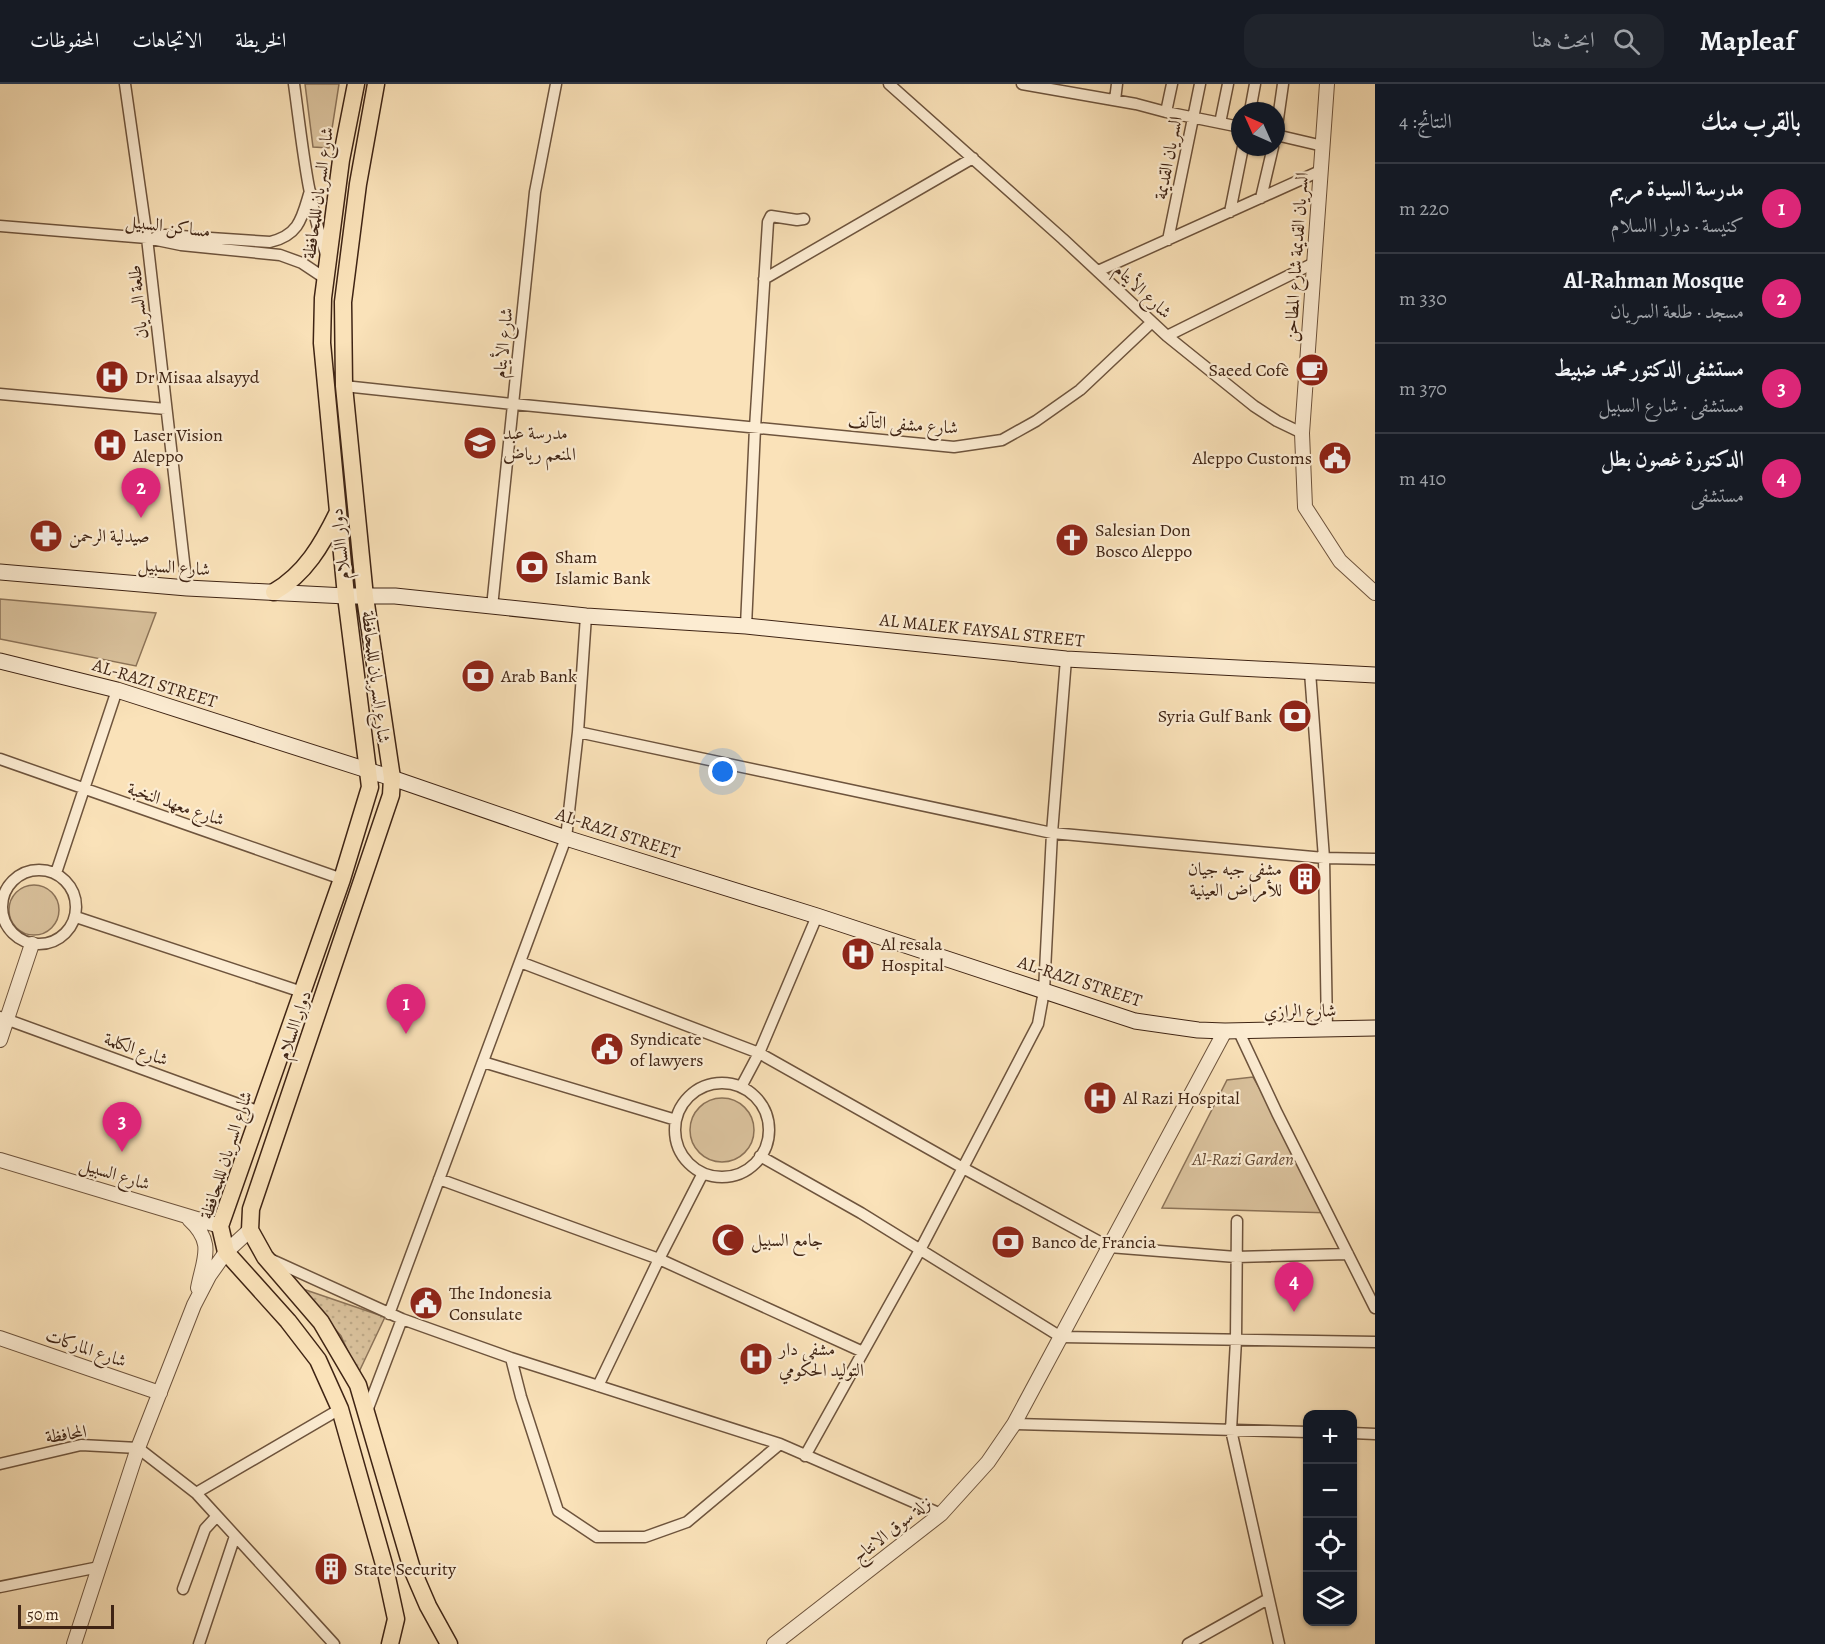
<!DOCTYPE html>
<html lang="ar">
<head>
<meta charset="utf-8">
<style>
  body { margin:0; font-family:Alegreya,Amiri,serif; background:#20242c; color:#f1f3f6; direction:rtl }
  .controls { position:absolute; right:18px; bottom:18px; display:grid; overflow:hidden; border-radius:12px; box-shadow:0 2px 4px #0004 }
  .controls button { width:54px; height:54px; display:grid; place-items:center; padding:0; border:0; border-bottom:2px solid #363941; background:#171b24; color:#f1f3f6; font:30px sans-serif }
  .compass { position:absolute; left:1231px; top:18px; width:54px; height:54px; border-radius:50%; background:#171b24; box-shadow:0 2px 4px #0004; rotate:315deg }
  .scale { position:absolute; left:18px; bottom:15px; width:96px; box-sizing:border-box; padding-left:6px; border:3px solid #3f2414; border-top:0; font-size:16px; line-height:21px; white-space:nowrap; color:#3f2414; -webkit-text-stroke:4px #fcecd2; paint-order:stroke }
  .you { position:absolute; left:723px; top:688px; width:21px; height:21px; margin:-15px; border:4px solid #fff; border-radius:50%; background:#1a73e8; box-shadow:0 0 0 9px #1a73e833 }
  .badge { display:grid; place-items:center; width:39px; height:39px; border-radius:50%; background:#db2777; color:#fff; font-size:20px; font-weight:700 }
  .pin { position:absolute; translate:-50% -50px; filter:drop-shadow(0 2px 3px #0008) }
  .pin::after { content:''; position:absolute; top:32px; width:21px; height:18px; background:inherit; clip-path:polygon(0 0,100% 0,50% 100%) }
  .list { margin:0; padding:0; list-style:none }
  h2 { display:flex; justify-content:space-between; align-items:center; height:78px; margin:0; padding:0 24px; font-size:26px }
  h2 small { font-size:20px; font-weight:400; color:#9ea1a6 }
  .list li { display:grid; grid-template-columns:39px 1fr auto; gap:18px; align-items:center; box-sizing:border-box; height:90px; padding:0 24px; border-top:2px solid #363941 }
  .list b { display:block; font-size:22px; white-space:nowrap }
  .list p { margin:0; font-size:20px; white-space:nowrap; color:#9ea1a6 }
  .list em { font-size:20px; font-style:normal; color:#9ea1a6 }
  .icon { flex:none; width:33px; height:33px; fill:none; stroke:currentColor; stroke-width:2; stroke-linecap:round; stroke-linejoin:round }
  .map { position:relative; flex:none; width:1375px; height:1560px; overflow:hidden; direction:ltr }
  header { display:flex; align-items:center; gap:36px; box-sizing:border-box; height:84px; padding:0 30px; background:#171b24; border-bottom:2px solid #363941 }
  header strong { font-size:28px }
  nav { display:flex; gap:33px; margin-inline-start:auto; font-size:21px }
  .search { width:420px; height:54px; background:#20242c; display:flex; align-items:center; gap:15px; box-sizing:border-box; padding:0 21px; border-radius:18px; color:#9ea1a6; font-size:22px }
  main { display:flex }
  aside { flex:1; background:#171b24 }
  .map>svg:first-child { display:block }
</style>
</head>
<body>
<header>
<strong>Mapleaf</strong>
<div class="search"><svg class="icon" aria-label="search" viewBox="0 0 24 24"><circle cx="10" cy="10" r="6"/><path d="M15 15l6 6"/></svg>ابحث هنا</div>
<nav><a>الخريطة</a><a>الاتجاهات</a><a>المحفوظات</a></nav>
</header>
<main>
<aside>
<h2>بالقرب منك<small>النتائج: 4</small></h2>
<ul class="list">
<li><span class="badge">1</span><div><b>مدرسة السيدة مريم</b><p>كنيسة · دوار االسلام</p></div><em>220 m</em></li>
<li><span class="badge">2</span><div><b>Al-Rahman Mosque</b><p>مسجد · طلعة السريان</p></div><em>330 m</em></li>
<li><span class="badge">3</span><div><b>مستشفى الدكتور محمد ضبيط</b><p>مستشفى · شارع السبيل</p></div><em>370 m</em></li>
<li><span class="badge">4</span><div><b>الدكتورة غصون بطل</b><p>مستشفى</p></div><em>410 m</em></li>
</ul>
</aside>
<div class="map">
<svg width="1375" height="1560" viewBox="0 0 1375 1560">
  <defs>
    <pattern id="garden-dots" width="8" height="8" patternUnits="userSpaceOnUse" patternTransform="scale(1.5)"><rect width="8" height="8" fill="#dac29d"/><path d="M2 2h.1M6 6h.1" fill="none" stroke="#bca786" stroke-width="1.8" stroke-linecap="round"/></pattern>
  </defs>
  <rect width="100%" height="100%" fill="#fae2b9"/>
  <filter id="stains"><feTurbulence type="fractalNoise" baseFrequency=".00333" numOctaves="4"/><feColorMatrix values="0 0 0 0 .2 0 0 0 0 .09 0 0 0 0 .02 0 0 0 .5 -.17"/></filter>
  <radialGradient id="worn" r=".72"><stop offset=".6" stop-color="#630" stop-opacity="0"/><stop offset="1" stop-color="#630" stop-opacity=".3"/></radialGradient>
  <!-- green -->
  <path fill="#dac29d" stroke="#8c7358" stroke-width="1.5" d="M 305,0 L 339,0 L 329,64 L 313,63 Z
    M 0,515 L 156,529 L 136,582 L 0,555 Z
    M9 826a25 25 0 1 1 50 0a25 25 0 1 1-50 0Z
    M 1253,993 L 1332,1129 L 1162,1124 L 1227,996 Z
    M690 1046a32 32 0 1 1 64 0a32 32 0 1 1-64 0Z"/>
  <!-- garden -->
  <path fill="url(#garden-dots)" stroke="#8c7358" stroke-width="1.5" d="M 300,1204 L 385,1233 L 358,1290 L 341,1252 Z"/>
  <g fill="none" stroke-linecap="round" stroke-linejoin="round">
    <!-- minor casing -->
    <g stroke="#6e543d" stroke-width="13">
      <path id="minor" d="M 125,0 L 147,154 L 187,504
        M 294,0 C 302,57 307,115 326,170
        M 889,0 L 1063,155 L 1167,252 L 1254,322 L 1277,337 L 1302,349
        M 1022,0 L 1136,20 L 1166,28 L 1240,43
        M 1115,16 L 1117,0
        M 1250,27 L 1255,0
        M 1166,28 L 1172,0
        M 1220,39 L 1228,0
        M 1276,49 L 1283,0
        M 1276,51 L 1323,62
        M 1261,114 L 1273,63
        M 1230,128 L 1243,63
        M 0,142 L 147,154 L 181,161 L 280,171 L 302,179 L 326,195
        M 156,153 L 165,151 L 270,158 C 300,151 302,133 310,107
        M 1168,156 L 1200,0
        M 1098,187 L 1320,87
        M 764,195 L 973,74
        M 1167,252 L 1314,179
        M 344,302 L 513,320 L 954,363 L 1002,356 L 1036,337 L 1080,306 L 1152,238
        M 0,310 L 166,325
        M 492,523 L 535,108 L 556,0
        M 746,542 L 755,344 L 768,138 L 771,132 L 797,136 L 804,135
        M 1310,588 L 1324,774 L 1327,946
        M 578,648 L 1052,749 L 1324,774 L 1375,775
        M 0,675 L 342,795
        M2 823a37 37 0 1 1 74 0a37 37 0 1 1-74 0Z
        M 56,789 L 117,606
        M 76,833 L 302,908
        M 520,878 L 759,969 L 963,1084 L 1109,1163 L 1236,1173 L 1348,1170
        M 0,933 L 260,1028
        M 1239,948 L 1277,1029 L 1375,1224
        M 483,978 L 676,1036
        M675 1046a47 47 0 1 1 94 0a47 47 0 1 1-94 0Z
        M 741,1003 L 759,969 L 817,832
        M 760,1072 L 861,1129 L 1061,1253 L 1375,1258
        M 439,1095 L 659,1175 L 863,1268
        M 1237,1137 L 1236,1256 L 1231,1346 L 1279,1560
        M 272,1176 L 402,1235 L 511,1274 L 780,1360 L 941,1430
        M 389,1230 L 566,754 L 578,648 L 586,532
        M 511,1274 L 521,1313 L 558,1427 L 597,1453 L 645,1453 L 687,1438 L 780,1360
        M 598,1302 L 659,1175 L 703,1089
        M 367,1327 L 402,1235
        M 1014,1340 L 1308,1348
        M 1352,1349 L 1375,1350
        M 805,1372 L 920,1166 L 1038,940 L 1044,907 L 1052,749 L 1066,575
        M 0,1380 L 81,1361 L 138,1364 L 196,1409 L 334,1560
        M 196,1409 L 340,1325
        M 0,1503 L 99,1483
        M 183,1505 L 205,1445 L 217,1432
        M 199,1560 L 235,1452
        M 1188,1560 L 1268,1515"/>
    </g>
    <!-- tertiary casing -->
    <g stroke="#6e543d" stroke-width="16">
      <path id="tertiary" d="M 1327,0 L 1302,349 L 1305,423 L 1340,477 L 1375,509
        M 0,956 L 32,860
        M 0,1076 L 220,1142
        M 189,1135 C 215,1159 204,1173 198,1204
        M 0,1254 L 160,1309
        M 74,1560 L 138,1364 L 194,1221 L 209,1192 L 226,1168 L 250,1146
        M 774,1560 L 941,1430 L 988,1378 L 1014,1340 L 1225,947"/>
    </g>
    <!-- secondary casing -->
    <g stroke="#3f2414" stroke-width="17">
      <path id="secondary" d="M 0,488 L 187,504 L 346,512 L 395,512 L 586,532 L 746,542 L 1066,575 L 1375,591
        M 0,577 L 117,606 L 392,694 L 566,754 L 817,832 L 1135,937 L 1198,946 L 1225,947 L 1375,944"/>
    </g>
    <!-- primary casing -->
    <g stroke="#3f2414" stroke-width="19">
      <path id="primary" d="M 356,0 L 341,76 L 323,214 L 322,259 L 346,512 L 370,703 L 342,795 L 220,1142 L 226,1168 L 288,1237 L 318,1276 L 340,1325 L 385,1484 L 396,1535 L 390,1560
        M 376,0 L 358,100 L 343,218 L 344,302 L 365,513 L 392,694 L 391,711 L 251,1125 L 250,1146 L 265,1173 L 321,1238 L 358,1301 L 412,1485 L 428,1522 L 449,1560
        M 274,508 C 305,490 322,461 338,428"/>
    </g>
    <!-- minor -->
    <use href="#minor" stroke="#fcecd2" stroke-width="10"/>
    <!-- tertiary -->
    <use href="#tertiary" stroke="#fcecd2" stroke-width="14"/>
    <!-- secondary -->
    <use href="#secondary" stroke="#fcecd2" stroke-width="15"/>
    <!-- primary -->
    <use href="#primary" stroke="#fae2b9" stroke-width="16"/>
  </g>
  <!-- icons -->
  <defs>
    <g id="cafe-disc" transform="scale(1.725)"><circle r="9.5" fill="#8f2418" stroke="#fcecd2"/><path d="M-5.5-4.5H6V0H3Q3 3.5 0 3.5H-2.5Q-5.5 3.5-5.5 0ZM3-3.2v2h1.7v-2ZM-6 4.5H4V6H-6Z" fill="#fff"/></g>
    <g id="hospital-disc" transform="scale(1.725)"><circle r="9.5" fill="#8f2418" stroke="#fcecd2"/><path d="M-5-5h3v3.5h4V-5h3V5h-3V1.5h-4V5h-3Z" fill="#fff"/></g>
    <g id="school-disc" transform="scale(1.725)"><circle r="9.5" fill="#8f2418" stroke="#fcecd2"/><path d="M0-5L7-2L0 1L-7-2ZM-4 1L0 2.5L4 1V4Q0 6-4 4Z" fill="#fff"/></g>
    <g id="civic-disc" transform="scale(1.725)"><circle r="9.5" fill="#8f2418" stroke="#fcecd2"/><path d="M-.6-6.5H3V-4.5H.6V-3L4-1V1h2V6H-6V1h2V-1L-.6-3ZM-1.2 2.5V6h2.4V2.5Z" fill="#fff"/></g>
    <g id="pharmacy-disc" transform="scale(1.725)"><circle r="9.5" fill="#8f2418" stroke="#fcecd2"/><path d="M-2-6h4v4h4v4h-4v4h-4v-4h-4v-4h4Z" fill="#fff"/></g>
    <g id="church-disc" transform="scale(1.725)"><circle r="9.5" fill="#8f2418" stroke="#fcecd2"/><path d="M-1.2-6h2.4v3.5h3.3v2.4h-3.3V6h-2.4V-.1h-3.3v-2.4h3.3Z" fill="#fff"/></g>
    <g id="bank-disc" transform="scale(1.725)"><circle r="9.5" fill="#8f2418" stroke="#fcecd2"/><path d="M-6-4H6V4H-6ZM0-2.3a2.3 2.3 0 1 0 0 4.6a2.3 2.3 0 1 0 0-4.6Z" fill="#fff"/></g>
    <g id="building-disc" transform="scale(1.725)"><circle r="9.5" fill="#8f2418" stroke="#fcecd2"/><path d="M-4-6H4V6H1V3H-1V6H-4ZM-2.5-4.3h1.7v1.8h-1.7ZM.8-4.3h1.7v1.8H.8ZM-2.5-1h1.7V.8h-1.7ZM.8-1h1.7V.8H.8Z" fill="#fff"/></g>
    <g id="mosque-disc" transform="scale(1.725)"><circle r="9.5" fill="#8f2418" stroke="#fcecd2"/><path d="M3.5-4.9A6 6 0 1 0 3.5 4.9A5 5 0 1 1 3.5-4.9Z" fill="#fff"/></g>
  </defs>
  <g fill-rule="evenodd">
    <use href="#cafe-disc" x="1312" y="286"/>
    <use href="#hospital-disc" x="112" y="293"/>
    <use href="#school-disc" x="480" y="359"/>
    <use href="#hospital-disc" x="110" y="361"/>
    <use href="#civic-disc" x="1335" y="374"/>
    <use href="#pharmacy-disc" x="46" y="452"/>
    <use href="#church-disc" x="1072" y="456"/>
    <use href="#bank-disc" x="532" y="483"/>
    <use href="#bank-disc" x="478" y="592"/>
    <use href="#bank-disc" x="1295" y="632"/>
    <use href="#building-disc" x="1305" y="795"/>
    <use href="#hospital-disc" x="858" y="870"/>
    <use href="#civic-disc" x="607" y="965"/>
    <use href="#hospital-disc" x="1100" y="1014"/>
    <use href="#mosque-disc" x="728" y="1156"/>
    <use href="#bank-disc" x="1008" y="1158"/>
    <use href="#civic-disc" x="426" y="1219"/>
    <use href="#hospital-disc" x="756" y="1275"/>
    <use href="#building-disc" x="331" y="1485"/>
  </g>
  <g text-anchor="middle" stroke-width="4.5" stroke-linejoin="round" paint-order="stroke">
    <!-- street labels -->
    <g font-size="18" fill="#3f2414" stroke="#fcecd2">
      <text transform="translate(1168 74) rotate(-79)" y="6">السريان القديمة</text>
      <text transform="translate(318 109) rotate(-82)" y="6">شارع السريان لللمحافظة</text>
      <text transform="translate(168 142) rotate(7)" y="6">مساكن السبيل</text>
      <text transform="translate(1296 173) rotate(-86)" y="6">السريان القديمة شارع المطاحن</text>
      <text transform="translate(1143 207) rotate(43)" y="6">شارع الأيتام</text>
      <text transform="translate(138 218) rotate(-96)" y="6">طلعة السريان</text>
      <text transform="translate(503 259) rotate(-84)" y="6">شارع الأيتام</text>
      <text transform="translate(903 340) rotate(4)" y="6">شارع مشفى التآلف</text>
      <text transform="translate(340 460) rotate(-96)" y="6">دوار االسلام</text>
      <text transform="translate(174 483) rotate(4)" y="6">شارع السبيل</text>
      <text transform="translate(982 546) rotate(6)" y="6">AL MALEK FAYSAL STREET</text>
      <text transform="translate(376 593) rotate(83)" y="6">شارع السريان لللمحافظة</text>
      <text transform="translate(155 599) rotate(17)" y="6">AL-RAZI STREET</text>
      <text transform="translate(176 720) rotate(19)" y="6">شارع معهد النخبة</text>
      <text transform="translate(618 749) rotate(18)" y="6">AL-RAZI STREET</text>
      <text transform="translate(1080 897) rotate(18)" y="6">AL-RAZI STREET</text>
      <text transform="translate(1300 927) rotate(-1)" y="6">شارع الرازي</text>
      <text transform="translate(294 941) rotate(-71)" y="6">دوار االسلام</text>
      <text transform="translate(136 965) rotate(20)" y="6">شارع الكلمة</text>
      <text transform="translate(226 1071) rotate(-72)" y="6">شارع السريان لللمحافظة</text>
      <text transform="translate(115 1090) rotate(17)" y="6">شارع السبيل</text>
      <text transform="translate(86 1264) rotate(19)" y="6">شارع الماركات</text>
      <text transform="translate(66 1350) rotate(-8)" y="6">المحافظة</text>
      <text transform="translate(892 1445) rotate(-38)" y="6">نزلة سوق الانتاج</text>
    </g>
    <!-- poi labels -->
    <g font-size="18" fill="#3f2414" stroke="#fcecd2" text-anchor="start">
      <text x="1289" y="292" text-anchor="end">Saeed Cofè</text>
      <text x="135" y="299">Dr Misaa alsayyd</text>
      <text x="503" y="355">مدرسة عبد<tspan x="503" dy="21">المنعم رياض</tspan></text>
      <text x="133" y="357">Laser Vision<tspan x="133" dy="21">Aleppo</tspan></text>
      <text x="1312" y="380" text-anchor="end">Aleppo Customs</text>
      <text x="1095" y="452">Salesian Don<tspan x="1095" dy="21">Bosco Aleppo</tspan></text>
      <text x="69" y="458">صيدلية الرحمن</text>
      <text x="555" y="479">Sham<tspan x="555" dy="21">Islamic Bank</tspan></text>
      <text x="501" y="598">Arab Bank</text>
      <text x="1272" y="638" text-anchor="end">Syria Gulf Bank</text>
      <text x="1282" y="791" text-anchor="end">مشفى جبه جيان<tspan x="1282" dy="21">للأمراض العينية</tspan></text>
      <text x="881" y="866">Al resala<tspan x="881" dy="21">Hospital</tspan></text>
      <text x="630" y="961">Syndicate<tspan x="630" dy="21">of lawyers</tspan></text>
      <text x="1123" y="1020">Al Razi Hospital</text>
      <text x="751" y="1162">جامع السبيل</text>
      <text x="1031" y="1164">Banco de Francia</text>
      <text x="449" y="1215">The Indonesia<tspan x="449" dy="21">Consulate</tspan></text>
      <text x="779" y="1271">مشفى دار<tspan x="779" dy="21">التوليد الحكومي</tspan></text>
      <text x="354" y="1491">State Security</text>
    </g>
    <!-- park labels -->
    <g font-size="18" font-style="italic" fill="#664c36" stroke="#fcecd2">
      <text x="1243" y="1081">Al-Razi Garden</text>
    </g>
  </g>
  <rect width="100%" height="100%" filter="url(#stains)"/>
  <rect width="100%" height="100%" fill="url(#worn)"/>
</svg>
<div class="controls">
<button>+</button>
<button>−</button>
<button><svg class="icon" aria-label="locate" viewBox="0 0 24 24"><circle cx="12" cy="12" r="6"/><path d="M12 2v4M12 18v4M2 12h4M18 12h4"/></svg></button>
<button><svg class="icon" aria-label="layers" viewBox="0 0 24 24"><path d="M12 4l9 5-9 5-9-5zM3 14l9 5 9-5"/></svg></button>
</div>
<svg class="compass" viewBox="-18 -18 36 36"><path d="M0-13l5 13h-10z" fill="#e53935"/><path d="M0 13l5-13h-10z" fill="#9ea1a6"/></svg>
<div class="scale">50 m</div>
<div class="you"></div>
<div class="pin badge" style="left:406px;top:950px">1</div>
<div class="pin badge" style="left:141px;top:434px">2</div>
<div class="pin badge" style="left:122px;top:1068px">3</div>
<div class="pin badge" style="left:1294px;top:1228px">4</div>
</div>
</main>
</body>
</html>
